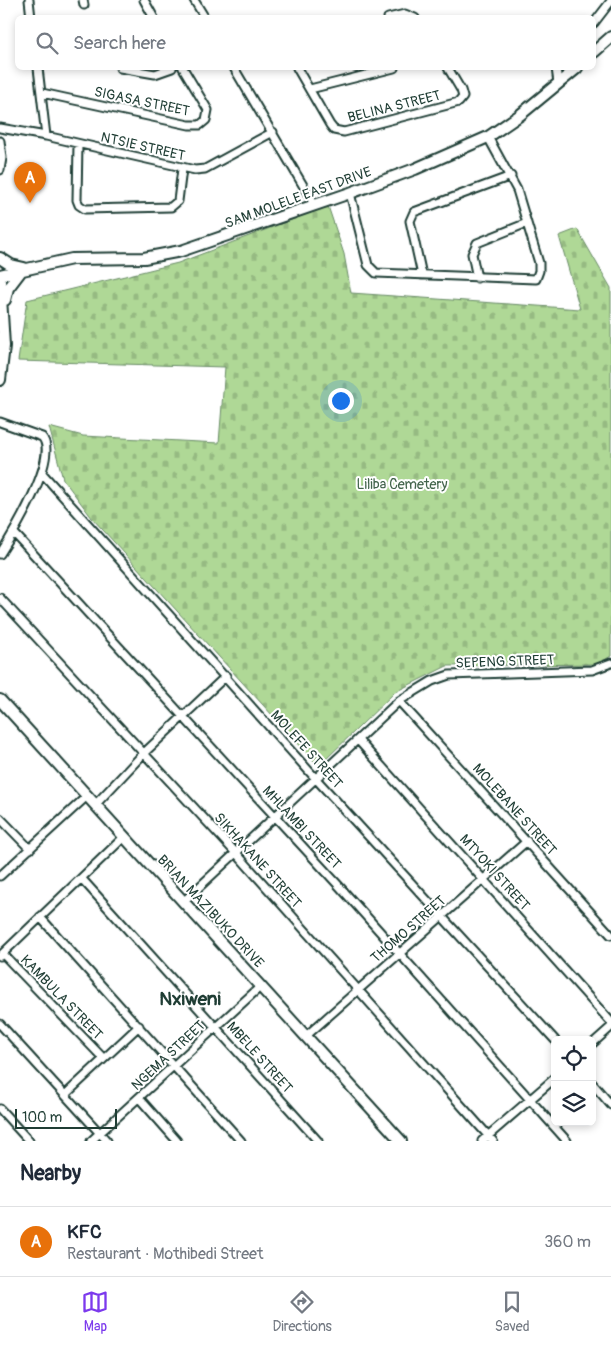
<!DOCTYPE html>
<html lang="en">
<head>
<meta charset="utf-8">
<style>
  body { margin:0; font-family:Pangolin,sans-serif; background:#f2f2f3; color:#1f2937 }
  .controls { position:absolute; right:15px; bottom:15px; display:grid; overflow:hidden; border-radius:8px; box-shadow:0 2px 8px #0003 }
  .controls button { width:45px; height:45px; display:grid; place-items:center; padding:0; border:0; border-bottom:1px solid #e0e1e3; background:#fff; color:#1f2937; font:25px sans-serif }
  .scale { position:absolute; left:15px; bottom:12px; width:102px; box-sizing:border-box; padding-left:5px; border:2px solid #1f3d34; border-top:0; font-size:14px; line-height:18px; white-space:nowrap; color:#1f3d34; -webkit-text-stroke:4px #fff; paint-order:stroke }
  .you { position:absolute; left:340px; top:400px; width:18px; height:18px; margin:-12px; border:4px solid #fff; border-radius:50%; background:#1a73e8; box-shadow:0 0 0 8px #1a73e833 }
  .badge { display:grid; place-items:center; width:32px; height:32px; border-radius:50%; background:#7c3aed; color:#fff; font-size:16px; font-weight:700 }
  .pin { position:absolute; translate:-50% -41px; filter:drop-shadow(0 1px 2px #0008) }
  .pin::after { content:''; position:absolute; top:26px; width:18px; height:15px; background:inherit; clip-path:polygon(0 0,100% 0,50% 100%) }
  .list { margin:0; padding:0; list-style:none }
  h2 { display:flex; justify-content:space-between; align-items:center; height:65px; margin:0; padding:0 20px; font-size:21px }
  h2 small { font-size:16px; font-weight:400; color:#747a83 }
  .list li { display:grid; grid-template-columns:32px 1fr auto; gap:15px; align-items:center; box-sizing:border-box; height:70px; padding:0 20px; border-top:1px solid #e0e1e3 }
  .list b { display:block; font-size:19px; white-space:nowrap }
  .list p { margin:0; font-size:16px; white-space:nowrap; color:#747a83 }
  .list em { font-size:16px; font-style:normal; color:#747a83 }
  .icon { flex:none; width:28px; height:28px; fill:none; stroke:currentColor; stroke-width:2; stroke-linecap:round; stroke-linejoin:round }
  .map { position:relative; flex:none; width:611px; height:1141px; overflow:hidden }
  .search { position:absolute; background:#fff; box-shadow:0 2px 8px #0003; left:15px; right:15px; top:15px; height:55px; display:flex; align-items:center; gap:12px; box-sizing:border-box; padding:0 18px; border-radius:8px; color:#747a83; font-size:19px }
  .sheet { height:135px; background:#fff }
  nav { display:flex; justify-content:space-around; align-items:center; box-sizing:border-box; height:70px; border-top:1px solid #e0e1e3; background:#fff; font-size:14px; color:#747a83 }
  nav a { display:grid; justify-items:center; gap:2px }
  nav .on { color:#7c3aed }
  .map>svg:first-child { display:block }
</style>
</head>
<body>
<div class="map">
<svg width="611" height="1141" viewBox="0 0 611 1141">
  <defs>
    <pattern id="cemetery-stones" width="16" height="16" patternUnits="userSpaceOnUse" patternTransform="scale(1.25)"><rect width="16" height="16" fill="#afd896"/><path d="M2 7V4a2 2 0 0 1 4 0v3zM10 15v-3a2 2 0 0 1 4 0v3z" fill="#96ba82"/></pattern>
  </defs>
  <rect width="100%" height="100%" fill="#fff"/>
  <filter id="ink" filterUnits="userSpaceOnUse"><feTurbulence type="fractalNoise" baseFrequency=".02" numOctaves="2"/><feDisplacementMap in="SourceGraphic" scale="10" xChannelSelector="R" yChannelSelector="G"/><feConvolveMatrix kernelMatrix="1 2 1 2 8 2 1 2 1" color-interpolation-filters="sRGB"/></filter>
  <g filter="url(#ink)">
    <!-- cemetery -->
    <path fill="url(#cemetery-stones)" stroke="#678a65" d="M 328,206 L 344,254 L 351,293 L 580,309 L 559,236 L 577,229 L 611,288 L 611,656 L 598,664 L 447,666 L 395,692 L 323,762 L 316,763 L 92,518 L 63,479 L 49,427 L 83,436 L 219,443 L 225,367 L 18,361 L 27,300 L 178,263 Z"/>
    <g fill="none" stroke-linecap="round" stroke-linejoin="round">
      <!-- street casing -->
      <g stroke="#1f3d34" stroke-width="11">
        <path id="street" d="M 29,0 L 31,18
          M 83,0 L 84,5
          M 144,0 L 154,18
          M 194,0 L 205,18
          M 388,18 L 405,14 L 415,18
          M 594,23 L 611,1
          M 38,68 L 46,136
          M 120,68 L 155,74 L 172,68
          M 234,68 L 314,204
          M 297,68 L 330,125 L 334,130 L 344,132 L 459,102 L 463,97 L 461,90 L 448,68
          M 556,68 L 558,83
          M 310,89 L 394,68
          M 42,93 L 189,125 L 200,125 L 206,120 L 208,110 L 183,68
          M 0,128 L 46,136 L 195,170 L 205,169 L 273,132
          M 0,141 L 2,158 L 0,170
          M 78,144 L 77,200 L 79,205 L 85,209 L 171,207 L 178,201 L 182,169
          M 350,193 L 368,265 L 376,273 L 536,279 L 539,271 L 539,263 L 517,190 L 488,137
          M 422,275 L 410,221 L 414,212 L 511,176
          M 477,278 L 472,254 L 477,243 L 527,223
          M 0,422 L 42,437 C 60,456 13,534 0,554
          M 42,473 L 317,780 L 555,1040
          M 14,533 L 340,887 L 567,1141
          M 0,598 L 236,853 L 493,1141
          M 399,701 L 611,935
          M 358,740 L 611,1022
          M 95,805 L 144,753 L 226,676
          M 0,818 L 30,849
          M 0,876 L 87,796
          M 82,879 L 318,1141
          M 183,902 L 399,701 L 432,681 L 449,675 L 592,670 L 611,663
          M 40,917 L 241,1141
          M 3,954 L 103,1058
          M 0,956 L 124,837
          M 0,1024 L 107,1141
          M 306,1036 L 527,841
          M 592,1044 L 611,1027
          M 592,1083 L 611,1105
          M 66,1094 L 139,1026
          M 139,1098 L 177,1141
          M 0,1109 L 29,1141
          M 91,1141 L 261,986
          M 482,1141 L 555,1078"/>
      </g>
      <!-- secondary casing -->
      <g stroke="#1f3d34" stroke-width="14">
        <path id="secondary" d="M 594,52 L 611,37
          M 0,258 L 11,265 L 24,268
          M 0,275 L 72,259 L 144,258 L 181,251 L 350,193 L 415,169 L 488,137 L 520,115 L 577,68
          M 0,281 L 4,346 L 0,380
          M 5,300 L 8,288 L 21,271
          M 0,700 L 401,1141"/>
      </g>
      <!-- street -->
      <use href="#street" stroke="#fff" stroke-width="7"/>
      <!-- secondary -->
      <use href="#secondary" stroke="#fff" stroke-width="10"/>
    </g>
  </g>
  <g text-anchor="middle" stroke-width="4" stroke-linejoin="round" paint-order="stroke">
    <!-- street labels -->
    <g font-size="14" fill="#1f3d34" stroke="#fff">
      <text transform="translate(142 101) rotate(12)" y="5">SIGASA STREET</text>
      <text transform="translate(394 106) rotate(-14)" y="5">BELINA STREET</text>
      <text transform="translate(143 146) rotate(13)" y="5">NTSIE STREET</text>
      <text transform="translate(298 197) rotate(-20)" y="5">SAM MOLELE EAST DRIVE</text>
      <text transform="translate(505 661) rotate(-2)" y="5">SEPENG STREET</text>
      <text transform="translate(307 749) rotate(48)" y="5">MOLEFE STREET</text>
      <text transform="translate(515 809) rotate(48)" y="5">MOLEBANE STREET</text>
      <text transform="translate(302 827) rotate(47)" y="5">MHLAMBI STREET</text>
      <text transform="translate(258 860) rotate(48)" y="5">SIKHAKANE STREET</text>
      <text transform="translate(495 872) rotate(48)" y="5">MTYOKI STREET</text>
      <text transform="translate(211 911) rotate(47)" y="5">BRIAN MAZIBUKO DRIVE</text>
      <text transform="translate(408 929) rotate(-41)" y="5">THOMO STREET</text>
      <text transform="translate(62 997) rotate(46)" y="5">KAMBULA STREET</text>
      <text transform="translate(168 1055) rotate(-43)" y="5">NGEMA STREET</text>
      <text transform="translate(260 1057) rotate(48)" y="5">MBELE STREET</text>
    </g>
    <!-- park labels -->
    <g font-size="14" fill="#43644c" stroke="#fff">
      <text x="402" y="489">Liliba Cemetery</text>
    </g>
    <!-- district labels -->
    <g font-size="19" font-weight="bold" fill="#1f3d34" stroke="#fff">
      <text x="190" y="1005">Nxiweni</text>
    </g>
  </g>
</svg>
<div class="controls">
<button><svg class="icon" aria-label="locate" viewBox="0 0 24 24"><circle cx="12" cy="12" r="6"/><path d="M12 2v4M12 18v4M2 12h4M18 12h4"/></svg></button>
<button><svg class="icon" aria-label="layers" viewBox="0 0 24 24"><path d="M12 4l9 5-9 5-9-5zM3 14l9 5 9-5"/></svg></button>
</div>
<div class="scale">100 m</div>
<div class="you"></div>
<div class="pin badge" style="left:30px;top:203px;background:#e8710a">A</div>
<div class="search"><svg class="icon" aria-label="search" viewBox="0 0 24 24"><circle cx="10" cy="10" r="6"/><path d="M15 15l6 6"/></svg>Search here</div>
</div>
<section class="sheet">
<h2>Nearby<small></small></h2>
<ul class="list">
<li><span class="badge" style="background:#e8710a">A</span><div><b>KFC</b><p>Restaurant · Mothibedi Street</p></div><em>360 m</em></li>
</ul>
</section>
<nav>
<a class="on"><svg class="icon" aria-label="map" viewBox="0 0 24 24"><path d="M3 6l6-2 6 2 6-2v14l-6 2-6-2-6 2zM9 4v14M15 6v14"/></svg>Map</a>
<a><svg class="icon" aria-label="directions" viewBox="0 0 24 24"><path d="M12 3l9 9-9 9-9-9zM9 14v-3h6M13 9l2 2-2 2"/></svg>Directions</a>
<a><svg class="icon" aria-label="saved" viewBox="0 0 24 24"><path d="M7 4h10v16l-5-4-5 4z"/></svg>Saved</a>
</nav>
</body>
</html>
